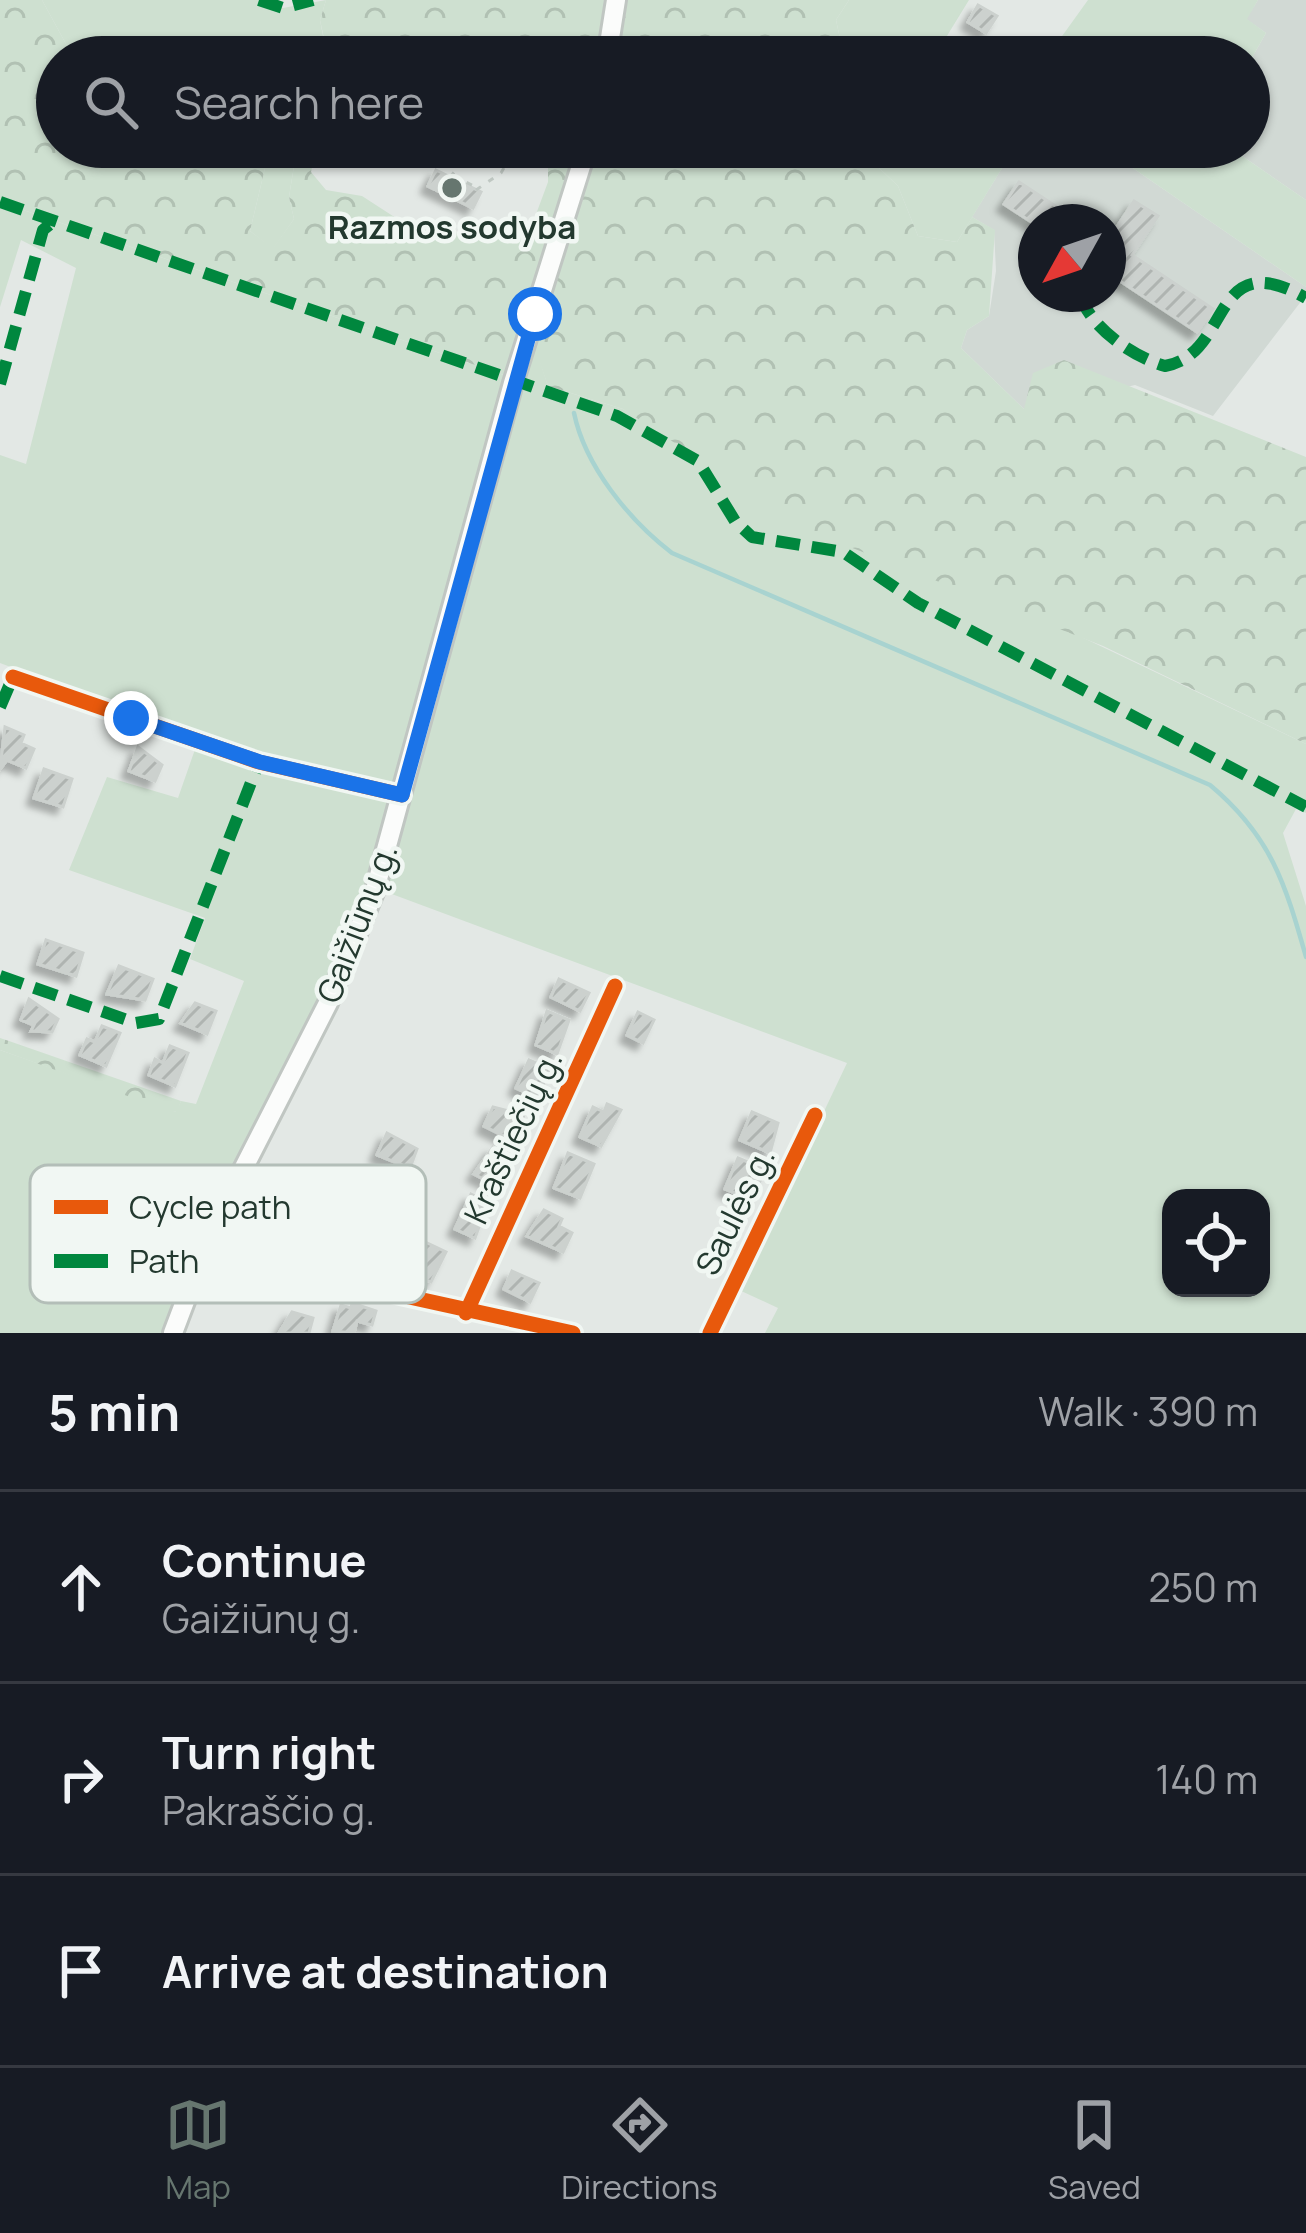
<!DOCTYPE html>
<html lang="en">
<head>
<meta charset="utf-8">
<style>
  body { margin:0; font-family:Manrope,sans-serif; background:#20242c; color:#f1f3f6 }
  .controls { position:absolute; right:36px; bottom:36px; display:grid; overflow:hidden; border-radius:24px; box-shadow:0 3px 9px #0004 }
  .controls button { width:108px; height:108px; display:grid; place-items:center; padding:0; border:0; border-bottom:3px solid #363941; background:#171b24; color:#f1f3f6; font:60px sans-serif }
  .compass { position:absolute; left:1018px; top:204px; width:108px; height:108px; border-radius:50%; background:#171b24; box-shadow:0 3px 9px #0004; rotate:230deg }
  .stop { position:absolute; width:36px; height:36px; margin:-27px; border:9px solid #1a73e8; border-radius:50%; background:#fff }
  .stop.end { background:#1a73e8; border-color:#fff; box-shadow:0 3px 12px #0008 }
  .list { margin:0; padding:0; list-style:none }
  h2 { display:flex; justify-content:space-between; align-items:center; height:156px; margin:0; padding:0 48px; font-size:51px }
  h2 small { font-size:39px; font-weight:400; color:#9ea1a6 }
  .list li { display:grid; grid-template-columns:78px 1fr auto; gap:36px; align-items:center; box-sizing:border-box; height:192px; padding:0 48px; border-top:3px solid #363941 }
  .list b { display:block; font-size:45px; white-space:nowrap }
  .list p { margin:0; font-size:39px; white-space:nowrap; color:#9ea1a6 }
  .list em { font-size:39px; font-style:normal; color:#9ea1a6 }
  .icon { flex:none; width:66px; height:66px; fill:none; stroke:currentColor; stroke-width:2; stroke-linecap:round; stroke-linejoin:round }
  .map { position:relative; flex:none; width:1306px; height:1333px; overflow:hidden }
  .search { position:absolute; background:#171b24; box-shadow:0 3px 9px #0004; left:36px; right:36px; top:36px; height:132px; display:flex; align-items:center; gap:30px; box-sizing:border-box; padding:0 42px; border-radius:66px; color:#9ea1a6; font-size:45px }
  .sheet { height:732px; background:#171b24 }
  nav { display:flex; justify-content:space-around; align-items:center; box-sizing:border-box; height:168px; border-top:3px solid #363941; background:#171b24; font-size:33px; color:#9ea1a6 }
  nav a { display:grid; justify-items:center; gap:6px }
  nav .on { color:#66766f }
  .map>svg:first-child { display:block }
</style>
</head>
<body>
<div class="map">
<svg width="1306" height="1333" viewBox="0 0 1306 1333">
  <defs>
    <pattern id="forest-crowns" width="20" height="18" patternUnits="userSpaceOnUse" patternTransform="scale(3)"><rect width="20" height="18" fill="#cee0d0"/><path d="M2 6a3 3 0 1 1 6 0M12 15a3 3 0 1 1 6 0" fill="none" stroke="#b1c1b3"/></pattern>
    <pattern id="building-hatch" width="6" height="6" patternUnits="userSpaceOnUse" patternTransform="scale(3)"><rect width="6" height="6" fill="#ccd1ce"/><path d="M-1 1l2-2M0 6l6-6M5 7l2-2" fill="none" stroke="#afb4b1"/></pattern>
    <filter id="shadow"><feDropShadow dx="-7" dy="7" stdDeviation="3" flood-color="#0004"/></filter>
  </defs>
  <rect width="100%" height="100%" fill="#e3e8e5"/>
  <!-- built -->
  <path fill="#d1d9d4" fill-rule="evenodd" d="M 1258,0 L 1306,0 L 1306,200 L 1229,147 L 1249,147 L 1249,63 L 1266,33 L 1246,19 Z
    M 1015,147 L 1102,147 L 1306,287 L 1306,295 L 1213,416 L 1135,385 L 1025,410 L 961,348 L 967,330 L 989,316 L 996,271 L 994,230 L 972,217 ZM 1036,222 L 1108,222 L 1108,294 L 1036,294 Z"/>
  <!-- green -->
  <path fill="#cee0d0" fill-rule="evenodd" d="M 42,0 L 259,0 L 283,8 L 326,0 L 320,20 L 327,57 L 89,57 L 66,44 Z
    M 849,0 L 969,0 L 934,57 L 844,57 L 836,20 Z
    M 1088,0 L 1258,0 L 1247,19 L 1266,33 L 1249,63 L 1249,57 L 1047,57 Z
    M 270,147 L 297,147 L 289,197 L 294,219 L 273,249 L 250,231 Z
    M 857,147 L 1015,147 L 957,242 L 918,236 L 898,186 Z
    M 1102,147 L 1229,147 L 1306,200 L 1306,287 Z
    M 0,202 L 504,375 C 454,578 407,784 331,979 C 284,1101 200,1205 166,1333 L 0,1333 L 0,1050 L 176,1112 L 181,1101 L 196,1104 L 244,981 L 190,959 L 205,918 L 69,870 L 107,777 L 178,798 L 199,738 L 0,663 L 0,455 L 26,464 L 76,268 L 21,240 L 0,307 Z
    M 535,346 L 548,386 L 623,409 L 698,454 L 1306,744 L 1306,813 L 1296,809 L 1283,833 L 1306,906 L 1306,1333 L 765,1333 L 778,1308 L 739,1290 L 847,1063 L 381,890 ZM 1171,1198 L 1261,1198 L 1261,1288 L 1171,1288 Z"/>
  <!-- forest -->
  <path fill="url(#forest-crowns)" d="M 0,0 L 42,0 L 66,44 L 89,57 L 57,57 L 57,147 L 270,147 L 250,231 L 273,248 L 294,219 L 289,197 L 297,147 L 316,147 L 311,172 L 326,190 L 362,196 L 396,218 L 466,235 L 532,225 L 548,182 L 548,147 L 857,147 L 898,186 L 918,236 L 957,242 L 972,217 L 995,230 L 989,316 L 967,330 L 961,348 L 1024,409 L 1033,373 L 1064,360 L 1306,457 L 1306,744 L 1103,646 L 809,531 L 623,409 L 548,386 L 534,346 L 514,350 L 504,375 L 0,202 Z
    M 326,0 L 849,0 L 836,20 L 844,57 L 328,57 L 320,20 Z
    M 0,1038 L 9,1041 L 181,1101 L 177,1112 L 169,1111 L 0,1050 Z"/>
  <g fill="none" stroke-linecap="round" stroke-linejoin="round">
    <!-- stream -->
    <path stroke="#a8d3d0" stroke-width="4.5" d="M 574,413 C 585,466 629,520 672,553 L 1210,785 C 1271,836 1285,883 1306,957"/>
  </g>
  <!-- building -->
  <path fill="url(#building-hatch)" stroke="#ccd1ce" stroke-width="3" filter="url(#shadow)" d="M 978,5 L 997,16 L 986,33 L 968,22 Z
    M 436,170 L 481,192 L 473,208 L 428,186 Z
    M 1019,182 L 1080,222 L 1036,225 L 1004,204 Z
    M 1134,201 L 1158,216 L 1132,255 L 1213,309 L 1197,332 L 1108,273 L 1108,240 Z
    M 5,727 L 24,735 L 21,743 L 34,749 L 26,768 L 7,760 L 0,769 Z
    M 138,747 L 162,765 L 155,781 L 129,771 Z
    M 44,769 L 72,779 L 63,807 L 34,798 Z
    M 46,940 L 83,953 L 76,976 L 38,964 Z
    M 119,966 L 153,979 L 145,1000 L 107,994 Z
    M 559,979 L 589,993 L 580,1011 L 551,997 Z
    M 29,999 L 58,1019 L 52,1032 L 31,1031 L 34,1025 L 21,1020 Z
    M 195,1003 L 216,1011 L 207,1034 L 181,1023 Z
    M 547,1011 L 569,1020 L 557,1054 L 536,1045 Z
    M 638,1012 L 654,1020 L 643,1043 L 627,1035 Z
    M 102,1026 L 120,1033 L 106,1066 L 80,1055 L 87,1039 L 95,1042 Z
    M 170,1046 L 188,1053 L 175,1086 L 149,1075 L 155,1059 L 163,1063 Z
    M 529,1060 L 550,1069 L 537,1098 L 516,1088 Z
    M 607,1104 L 621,1110 L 601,1146 L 580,1137 L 593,1107 L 604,1112 Z
    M 493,1107 L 524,1115 L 512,1140 L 484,1126 Z
    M 752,1112 L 778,1123 L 770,1153 L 740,1140 Z
    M 387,1133 L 417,1149 L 410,1168 L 377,1155 Z
    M 493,1147 L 512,1157 L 500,1188 L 474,1174 Z
    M 568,1153 L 594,1164 L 580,1198 L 554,1188 Z
    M 738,1158 L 765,1169 L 752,1200 L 725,1189 Z
    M 471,1194 L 488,1202 L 475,1238 L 455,1229 Z
    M 544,1210 L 562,1219 L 559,1226 L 572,1233 L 563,1252 L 527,1236 Z
    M 419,1239 L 446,1252 L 431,1282 L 394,1269 L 399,1257 L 409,1261 Z
    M 512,1271 L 539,1283 L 530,1302 L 504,1289 Z
    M 352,1303 L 376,1311 L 372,1325 L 357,1321 L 354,1333 L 333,1331 L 341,1305 L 351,1308 Z
    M 292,1312 L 313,1318 L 309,1333 L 279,1333 Z"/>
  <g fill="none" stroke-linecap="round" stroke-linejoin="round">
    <!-- minor casing -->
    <g stroke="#c0c5c2" stroke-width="20">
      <path id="minor" d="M 13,677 L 259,762 L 402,795
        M 212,1230 L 382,1291 L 573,1333
        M 466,1313 L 615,986
        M 710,1333 L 815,1115"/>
    </g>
    <!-- secondary casing -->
    <g stroke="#c0c6c2" stroke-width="24">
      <path id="secondary" d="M 607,57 L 616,0
        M 173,1333 L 212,1230 L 328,1003 L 375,890 L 513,383 L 587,147"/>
    </g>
    <!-- path -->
    <path stroke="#c0c8c3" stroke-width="3" stroke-dasharray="6 9" stroke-linecap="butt" d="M 453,176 L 476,187
      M 450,177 L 476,147
      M 476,190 L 501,173 L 513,152"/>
    <!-- minor -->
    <use href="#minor" stroke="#fbfcfb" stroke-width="14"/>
    <!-- secondary -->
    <use href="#secondary" stroke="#fbfcfb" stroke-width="18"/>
    <!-- quiet -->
    <path stroke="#00873e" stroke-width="12" stroke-dasharray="24 12" stroke-linecap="butt" d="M 259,0 L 283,8 L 313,0
      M 0,202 L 617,416 L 698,461 L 735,521 L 752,537 L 843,552 L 918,603 L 1306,807
      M 1080,294 C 1089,327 1133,357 1165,366 C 1233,354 1209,243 1306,298
      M 0,384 L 43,230 L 55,220
      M 0,707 L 13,677
      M 0,976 L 136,1023 L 159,1019 L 259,762"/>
    <!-- cycleway casing -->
    <g stroke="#f1f7f3" stroke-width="22">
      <path id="cycleway" d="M 13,677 L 259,762 L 402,795
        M 212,1230 L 382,1291 L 573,1333
        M 466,1313 L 615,986
        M 710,1333 L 815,1115"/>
    </g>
    <!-- cycleway -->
    <use href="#cycleway" stroke="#e8590c" stroke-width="15"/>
  </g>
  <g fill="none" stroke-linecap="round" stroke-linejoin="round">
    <!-- route -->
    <path stroke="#1a73e8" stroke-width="15" d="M 131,718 L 260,762 L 402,795 L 535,314"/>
  </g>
  <!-- markers -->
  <circle fill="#66766f" stroke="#f1f7f3" stroke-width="4.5" cx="452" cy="188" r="12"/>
  <g text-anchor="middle" stroke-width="9" stroke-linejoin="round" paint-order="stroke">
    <!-- poi labels -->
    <g font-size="33" font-weight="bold" fill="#23392f" stroke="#f1f7f3">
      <text x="452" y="239">Razmos sodyba</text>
    </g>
    <!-- street labels -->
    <g font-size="33" fill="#23392f" stroke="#f1f7f3">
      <text transform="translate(357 923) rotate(-69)" y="12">Gaižiūnų g.</text>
      <text transform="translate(513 1137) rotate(-65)" y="12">Kraštiečių g.</text>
      <text transform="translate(735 1211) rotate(-64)" y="12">Saulės g.</text>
    </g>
  </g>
  <!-- legend -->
  <rect x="30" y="1165" width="396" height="138" rx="18" fill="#f1f7f3" stroke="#b3beb8" stroke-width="3"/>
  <rect x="54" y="1200" width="54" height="14" fill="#e8590c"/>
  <rect x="54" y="1254" width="54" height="14" fill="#00873e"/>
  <g font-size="33" fill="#23392f">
    <text x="129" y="1219">Cycle path</text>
    <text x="129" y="1273">Path</text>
  </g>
</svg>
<div class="controls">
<button><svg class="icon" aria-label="locate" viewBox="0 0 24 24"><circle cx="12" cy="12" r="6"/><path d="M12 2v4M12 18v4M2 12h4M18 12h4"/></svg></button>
</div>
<svg class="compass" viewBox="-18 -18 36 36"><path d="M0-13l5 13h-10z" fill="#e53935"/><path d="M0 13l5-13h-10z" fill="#9ea1a6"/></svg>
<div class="stop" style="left:535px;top:314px"></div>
<div class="stop end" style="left:131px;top:718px"></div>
<div class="search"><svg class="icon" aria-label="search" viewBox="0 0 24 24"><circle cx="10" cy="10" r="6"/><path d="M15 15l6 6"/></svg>Search here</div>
</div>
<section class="sheet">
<h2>5 min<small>Walk · 390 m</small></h2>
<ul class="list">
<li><svg class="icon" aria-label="ahead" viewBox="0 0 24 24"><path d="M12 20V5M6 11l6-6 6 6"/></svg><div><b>Continue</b><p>Gaižiūnų g.</p></div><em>250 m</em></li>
<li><svg class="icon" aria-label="right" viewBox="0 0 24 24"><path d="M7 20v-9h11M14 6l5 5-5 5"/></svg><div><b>Turn right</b><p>Pakraščio g.</p></div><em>140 m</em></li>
<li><svg class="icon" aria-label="arrive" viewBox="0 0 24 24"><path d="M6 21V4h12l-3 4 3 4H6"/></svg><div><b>Arrive at destination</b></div></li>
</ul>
</section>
<nav>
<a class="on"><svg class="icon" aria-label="map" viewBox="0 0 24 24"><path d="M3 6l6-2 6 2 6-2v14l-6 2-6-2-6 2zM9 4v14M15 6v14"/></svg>Map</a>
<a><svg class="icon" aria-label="directions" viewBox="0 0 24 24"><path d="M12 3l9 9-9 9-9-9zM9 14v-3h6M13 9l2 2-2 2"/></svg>Directions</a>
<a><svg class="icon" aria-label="saved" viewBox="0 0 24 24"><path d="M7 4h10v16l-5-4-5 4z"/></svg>Saved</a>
</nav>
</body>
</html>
